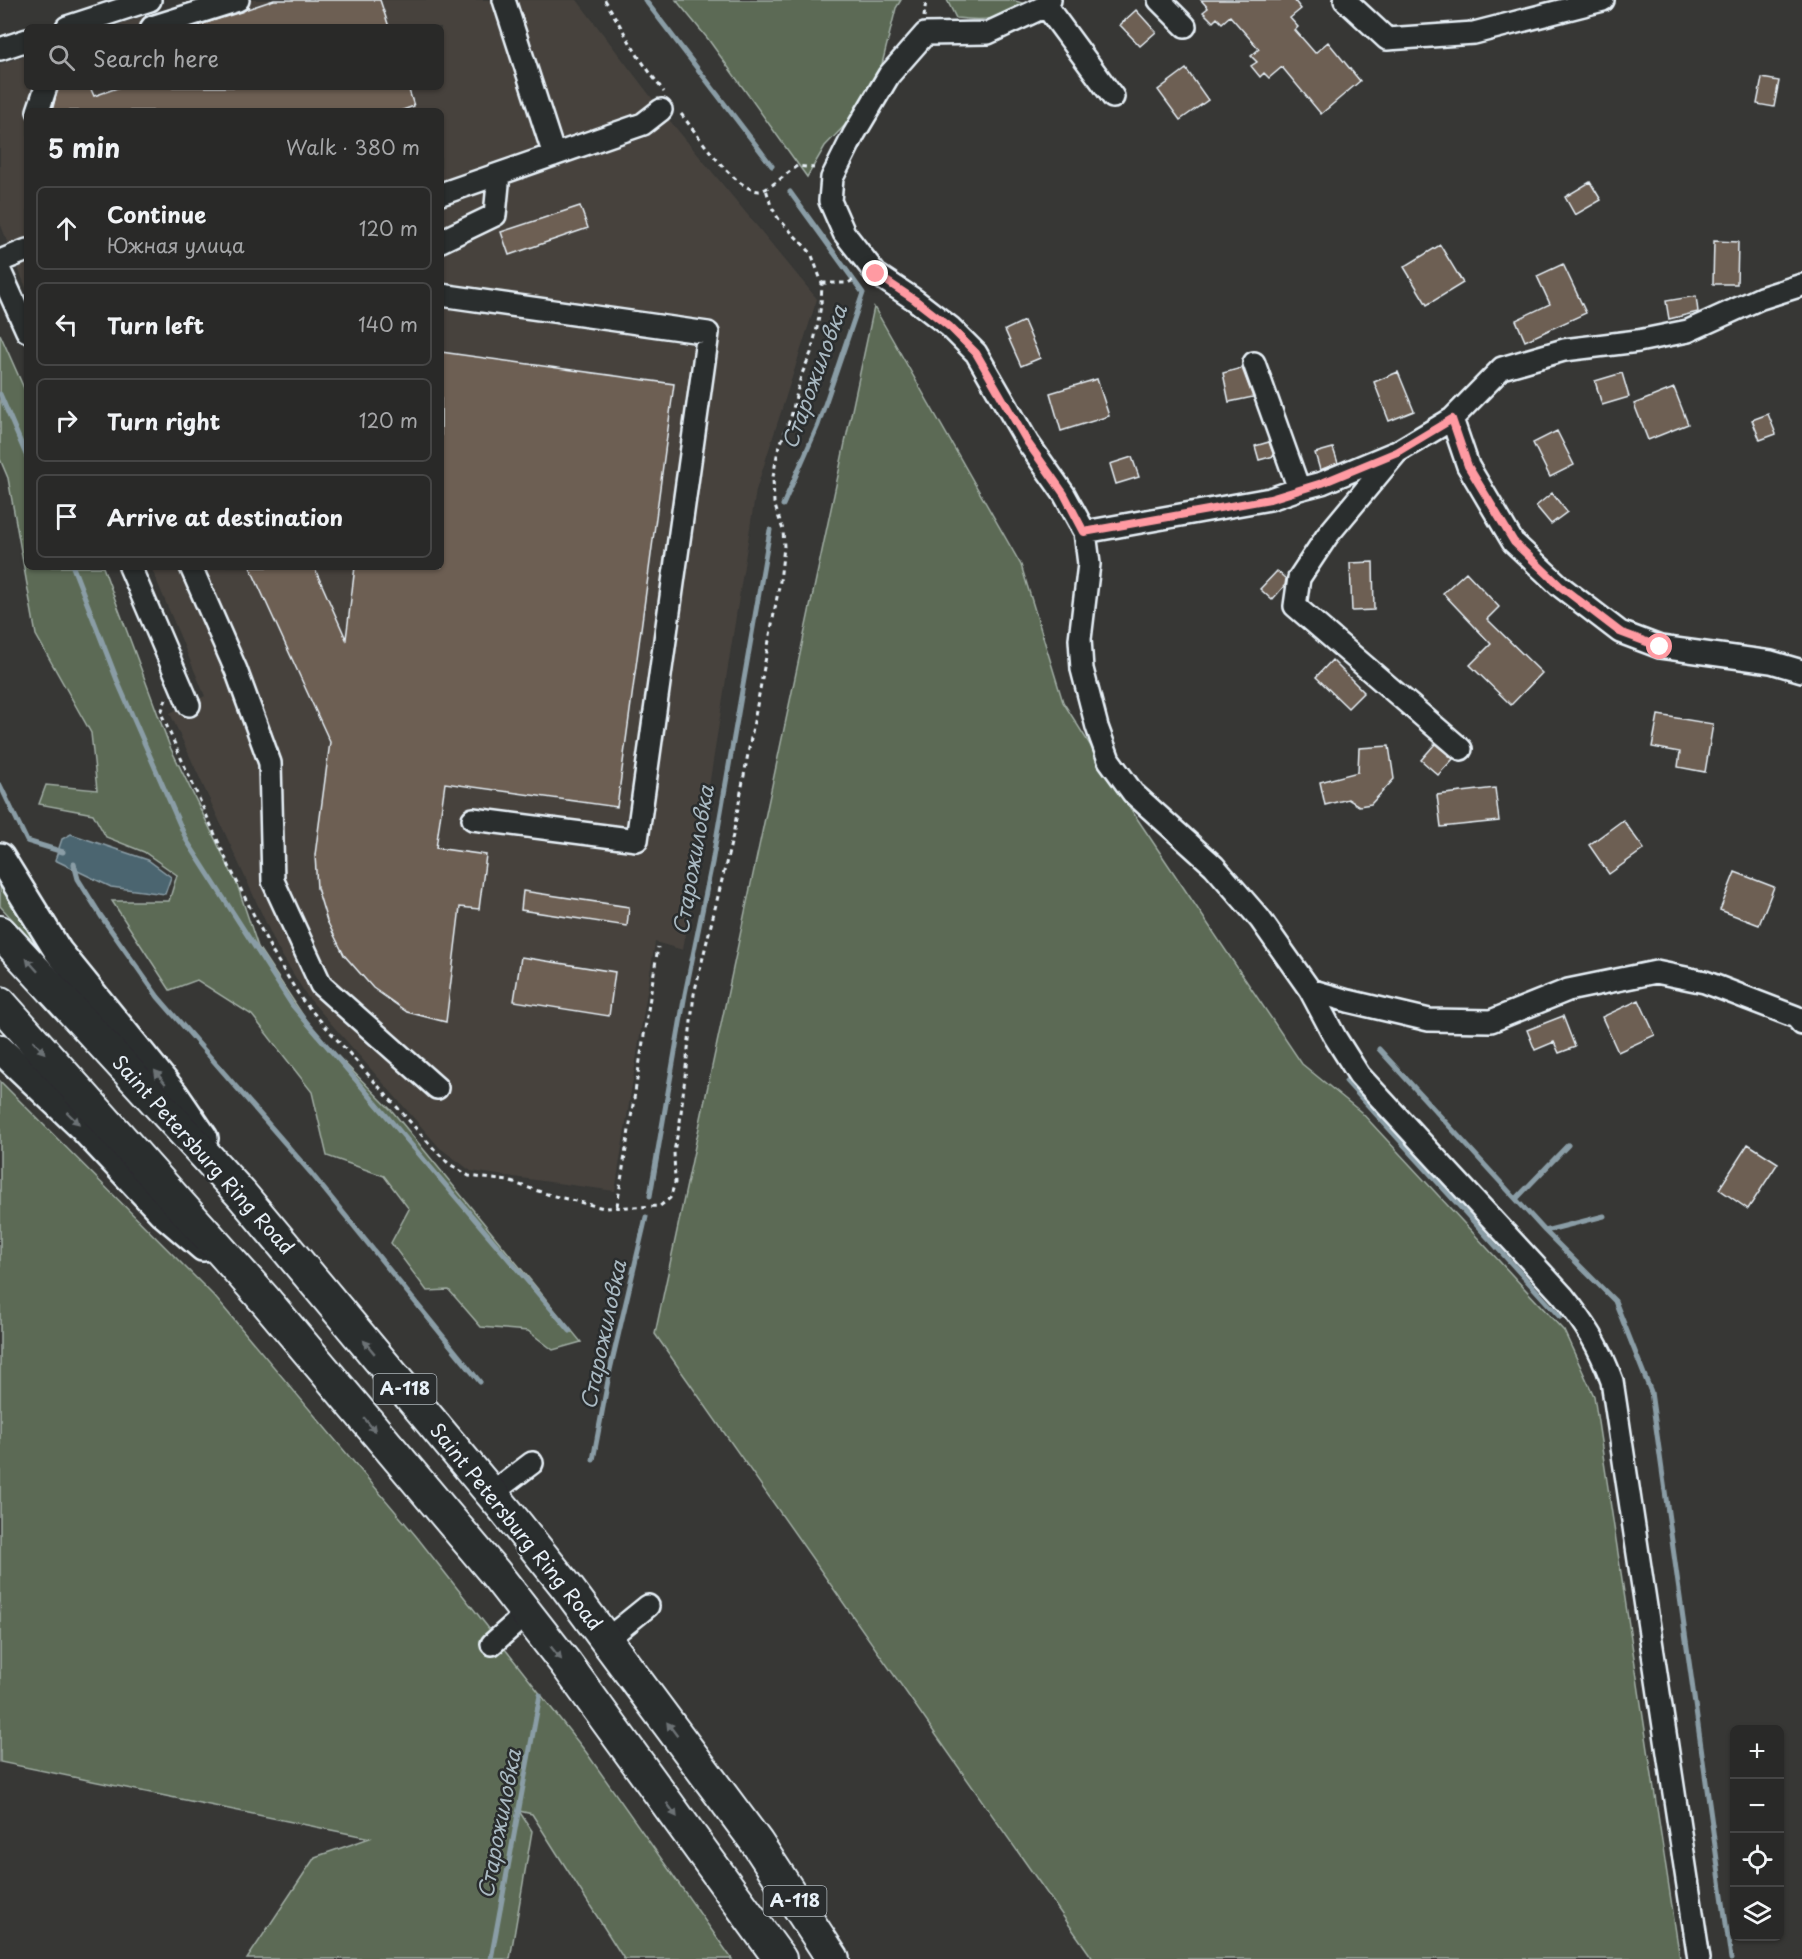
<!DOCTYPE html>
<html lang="en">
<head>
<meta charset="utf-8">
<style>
  body { margin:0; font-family:"Playpen Sans",sans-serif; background:#313130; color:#f1f3f6 }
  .controls { position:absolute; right:18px; bottom:18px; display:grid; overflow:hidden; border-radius:9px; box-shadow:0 2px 4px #0004 }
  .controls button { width:54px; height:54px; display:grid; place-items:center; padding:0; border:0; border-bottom:2px solid #454545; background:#292928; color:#f1f3f6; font:30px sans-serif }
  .stop { position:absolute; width:18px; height:18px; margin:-14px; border:4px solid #ff9aa2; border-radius:50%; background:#fff }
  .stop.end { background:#ff9aa2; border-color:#fff; box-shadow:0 2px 6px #0008 }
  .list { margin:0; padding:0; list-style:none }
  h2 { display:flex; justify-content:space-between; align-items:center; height:78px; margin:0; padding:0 24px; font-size:26px }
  h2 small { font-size:20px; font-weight:400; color:#a5a6a8 }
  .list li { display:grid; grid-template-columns:39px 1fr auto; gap:18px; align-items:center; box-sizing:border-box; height:84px; margin:0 12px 12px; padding:0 12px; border:2px solid #454545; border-radius:9px }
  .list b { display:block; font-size:22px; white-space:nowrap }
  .list p { margin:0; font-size:20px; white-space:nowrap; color:#a5a6a8 }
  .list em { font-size:20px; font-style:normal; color:#a5a6a8 }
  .icon { flex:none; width:33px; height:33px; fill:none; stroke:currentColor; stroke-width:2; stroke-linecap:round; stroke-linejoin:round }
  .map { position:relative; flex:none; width:1802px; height:1959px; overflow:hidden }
  .search { position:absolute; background:#292928; box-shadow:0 2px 4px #0004; left:24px; top:24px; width:420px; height:66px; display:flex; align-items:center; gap:15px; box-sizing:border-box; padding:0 21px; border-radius:9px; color:#a5a6a8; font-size:22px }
  .panel { position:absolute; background:#292928; box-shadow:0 2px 4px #0004; left:24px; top:108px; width:420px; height:462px; border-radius:9px }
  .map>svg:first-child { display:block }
</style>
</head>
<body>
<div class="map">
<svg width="1802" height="1959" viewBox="0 0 1802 1959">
  <rect width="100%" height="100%" fill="#373735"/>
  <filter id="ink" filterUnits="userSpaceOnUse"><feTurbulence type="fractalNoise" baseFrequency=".0167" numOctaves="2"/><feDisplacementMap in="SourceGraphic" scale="12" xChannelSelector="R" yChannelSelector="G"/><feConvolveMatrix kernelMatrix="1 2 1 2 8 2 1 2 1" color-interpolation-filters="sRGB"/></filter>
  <g filter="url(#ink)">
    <!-- built -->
    <path fill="#47433e" d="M 193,0 L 577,0 L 661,110 L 817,299 L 756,490 L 683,950 L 655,942 L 615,1191 L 471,1171 L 440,1148 L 307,996 L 278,949 L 170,713 L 205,696 L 151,567 L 441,567 L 441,111 L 27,111 L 27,290 L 0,223 L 0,64 L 27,55 L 27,87 L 441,87 L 441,27 L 112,27 Z"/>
    <!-- green -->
    <path fill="#5b6b54" stroke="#a2aea6" stroke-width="1.5" d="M 676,0 L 901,0 L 896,8 L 880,72 L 865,100 L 849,121 L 825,146 L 807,177 L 708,39 Z
      M 947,0 L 1012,0 L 1022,3 C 1001,21 983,21 956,18 Z
      M 874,307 L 1021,565 L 1063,702 L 1126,802 L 1302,1064 L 1361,1112 L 1564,1331 L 1594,1396 L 1680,1959 L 1093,1959 L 655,1334 Z
      M 0,334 L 27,395 L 27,567 L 103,567 L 170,747 L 237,884 L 258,947 L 314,1032 L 393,1112 L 581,1342 L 553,1350 L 528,1331 L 481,1327 L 449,1290 L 427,1291 L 391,1243 L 409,1209 L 384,1176 L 327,1156 L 312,1092 L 252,1015 L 197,980 L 170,990 L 112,901 L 169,901 L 177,875 L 144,852 L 106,837 L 93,814 L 39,804 L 46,785 L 97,790 L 91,733 L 36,635 L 8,478 L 0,459 Z
      M 0,870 L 40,937 L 34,943 L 0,906 Z
      M 0,1081 L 214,1296 L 416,1536 L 586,1752 L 732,1959 L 624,1959 L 532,1814 L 519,1811 L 532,1831 L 510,1959 L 247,1959 L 315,1857 L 370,1838 L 0,1762 Z"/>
    <!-- water -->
    <path fill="#4b6570" stroke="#8a9da6" stroke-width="1.5" d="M 71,834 L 148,860 L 171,877 L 165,894 L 111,887 L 55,860 L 62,839 Z"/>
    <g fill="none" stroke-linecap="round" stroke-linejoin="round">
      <!-- stream -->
      <path stroke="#8a9da6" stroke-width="5" d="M 645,0 L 772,166
        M 0,394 L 27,457
        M 783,505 L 818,425 L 863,293 L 790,192
        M 73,567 L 119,685 L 187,841 L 292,1005 L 570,1331
        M 0,785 L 27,841 L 63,852
        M 74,864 L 78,879 L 101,916 L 158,997 L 311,1173 L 480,1382
        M 1379,1049 L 1545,1231 L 1615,1301 L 1651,1392 L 1731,1959
        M 1346,1081 L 1560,1317
        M 650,1196 L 685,994 L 712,863 L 770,530
        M 1516,1199 L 1568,1145
        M 1545,1231 L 1604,1216
        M 593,1460 L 610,1370 L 646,1217
        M 491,1959 L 540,1695"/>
    </g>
    <!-- building -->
    <path fill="#6d5f53" stroke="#e8f1f8" stroke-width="1.5" d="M 274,0 L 380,0 L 389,27 L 200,27 L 200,25 Z
      M 1201,0 L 1294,0 L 1301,9 L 1290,18 L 1298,27 L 1295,30 L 1315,53 L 1328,42 L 1360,81 L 1321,114 L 1282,67 L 1269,78 L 1264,73 L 1260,77 L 1251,66 L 1257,62 L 1251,56 L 1259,49 L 1230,16 L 1222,23 L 1217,18 L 1213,22 L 1203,12 L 1208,8 Z
      M 1136,10 L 1156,32 L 1140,46 L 1120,25 Z
      M 1186,69 L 1208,100 L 1180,120 L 1158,90 Z
      M 1762,78 L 1779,81 L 1774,107 L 1757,104 Z
      M 58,87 L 90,87 L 94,96 L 120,87 L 408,87 L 414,106 L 400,111 L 52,111 Z
      M 1590,182 L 1601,200 L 1575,215 L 1565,197 Z
      M 580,206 L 588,228 L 509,255 L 501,232 Z
      M 1714,241 L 1738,242 L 1737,284 L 1713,284 Z
      M 1440,245 L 1463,283 L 1427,305 L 1404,267 Z
      M 1563,264 L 1586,313 L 1525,341 L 1516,320 L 1550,304 L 1537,276 Z
      M 1696,296 L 1698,312 L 1669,319 L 1666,301 Z
      M 1024,321 L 1040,358 L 1021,366 L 1005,330 Z
      M 441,352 L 674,384 L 617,807 L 445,783 L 436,848 L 486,855 L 479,909 L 460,907 L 446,1022 L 407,1012 L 373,988 L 344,955 L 327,921 L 317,888 L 315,855 L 330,742 L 250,567 L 314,567 L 346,639 L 355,567 L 441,567 Z
      M 1242,368 L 1253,397 L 1229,402 L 1223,373 Z
      M 1398,372 L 1414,411 L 1389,421 L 1374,382 Z
      M 1622,373 L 1629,397 L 1602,405 L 1595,381 Z
      M 1097,379 L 1109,416 L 1061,431 L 1050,393 Z
      M 1674,388 L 1688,424 L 1648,440 L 1634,404 Z
      M 1768,414 L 1776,434 L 1760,440 L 1752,420 Z
      M 1557,431 L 1574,465 L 1550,477 L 1533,443 Z
      M 1269,442 L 1274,456 L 1259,460 L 1255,446 Z
      M 1333,448 L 1338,463 L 1320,470 L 1315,453 Z
      M 1132,457 L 1139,477 L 1116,484 L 1110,464 Z
      M 1552,493 L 1567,512 L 1551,524 L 1536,506 Z
      M 1373,562 L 1374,610 L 1352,611 L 1350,563 Z
      M 1277,571 L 1286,579 L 1285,585 L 1272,600 L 1260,589 Z
      M 1466,572 L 1499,607 L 1487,619 L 1542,673 L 1511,705 L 1470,665 L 1491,644 L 1443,593 Z
      M 1332,660 L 1364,692 L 1348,708 L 1316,677 Z
      M 1658,715 L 1713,724 L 1705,772 L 1678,767 L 1680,752 L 1652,747 Z
      M 1435,744 L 1453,759 L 1438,775 L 1421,760 Z
      M 1389,746 L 1394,779 L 1371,804 L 1359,806 L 1348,799 L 1325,805 L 1320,782 L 1358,772 L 1359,748 Z
      M 1495,788 L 1499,821 L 1441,827 L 1437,795 Z
      M 1623,820 L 1644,849 L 1609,874 L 1589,845 Z
      M 1735,872 L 1774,887 L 1759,925 L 1720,910 Z
      M 523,891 L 629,907 L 627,926 L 521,910 Z
      M 521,957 L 615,972 L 609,1016 L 514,1001 Z
      M 1639,1000 L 1655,1035 L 1618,1052 L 1602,1017 Z
      M 1563,1016 L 1575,1047 L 1559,1053 L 1554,1042 L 1535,1050 L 1527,1030 Z
      M 1748,1144 L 1778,1163 L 1748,1209 L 1719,1189 Z"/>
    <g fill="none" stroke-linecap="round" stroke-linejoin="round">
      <!-- minor casing -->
      <g stroke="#e8f1f8" stroke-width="26">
        <path id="minor" d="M 504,0 L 554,155
          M 1050,0 L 1046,6 L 988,33 L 925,34 L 889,75 L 854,134 L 832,178 L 830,201 L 844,233 L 876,274 L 915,300 L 950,327 L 976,353 L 1028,443 L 1064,494 L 1085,532 L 1089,564 L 1080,639 L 1082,669 L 1097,727 L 1109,760 L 1133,793 L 1214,866 L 1260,919 L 1310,990 L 1335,1037 L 1359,1075 L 1563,1296 C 1586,1325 1599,1345 1612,1381 L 1699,1959
          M 1159,0 L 1185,26
          M 1345,0 L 1387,39 L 1474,33 L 1603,0
          M 1046,6 L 1113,97
          M 67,27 L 150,0
          M 152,27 L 238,0
          M 0,49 L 27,40
          M 38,111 L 46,87
          M 441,194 L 643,124 L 661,110
          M 441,241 L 495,215 L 499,174
          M 0,261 L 27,250
          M 0,271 L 27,331
          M 441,295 L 708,333 L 637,840 L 473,819
          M 1254,363 L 1299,489 L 1322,483 L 1394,453
          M 1452,419 L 1468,466 L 1513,542 L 1560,586 L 1620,632 L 1660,647 L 1771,662 L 1802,671
          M 1085,532 L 1270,499 L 1299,489
          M 130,567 L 189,705
          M 191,567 L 236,670 L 270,763 L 273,881 L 321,985 L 437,1088
          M 1461,749 L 1295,606 L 1299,578 L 1327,536 L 1397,452 L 1452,419 L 1502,368 L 1564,350 L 1638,341 L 1688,331 L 1761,298 L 1802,285
          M 1310,990 L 1348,1001 L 1429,1020 L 1491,1021 L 1568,990 L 1656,972 L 1705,982 L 1796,1017 L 1802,1024
          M 491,1494 L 532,1463
          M 606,1640 L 648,1606
          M 492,1644 L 526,1614"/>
      </g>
      <!-- major casing -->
      <g stroke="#e8f1f8" stroke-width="32">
        <path id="major" d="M 0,857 L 58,951 L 174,1094 L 204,1138
          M 0,1049 L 82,1127 L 162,1212 L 203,1247"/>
      </g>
      <!-- highway casing -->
      <g stroke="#e8f1f8" stroke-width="36">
        <path id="highway" d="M 0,932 L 241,1194 L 506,1511 L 566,1586 L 757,1843 L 833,1959
          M 0,1003 L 265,1300 L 495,1573 L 566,1664 L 780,1959"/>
      </g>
      <!-- path -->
      <path stroke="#e8f1f8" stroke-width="3" stroke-dasharray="4.5 4.5" stroke-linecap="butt" d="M 605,0 L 638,56 L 664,92
        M 924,17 L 926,0
        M 681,114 C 696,132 734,190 759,191 C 768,191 788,172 797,166 L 814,168
        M 822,283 L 848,283 L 855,279
        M 166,699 L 161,713 L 229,866 L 273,953 L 302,1000 L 435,1150 L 448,1163 L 469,1176 L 508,1181 L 550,1195 L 604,1208 L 660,1206 L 670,1198 L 675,1183 L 674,1151 L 680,1122 L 694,994 L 733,835 L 780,581 L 784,547 L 783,530 L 774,503 L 773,477 L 778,450 L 791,417 L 801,376 L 811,353 L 817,328 L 821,305 L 822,283 L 811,253 L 778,218 L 771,206 L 766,189
        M 617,1206 L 658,947"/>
      <!-- minor -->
      <use href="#minor" stroke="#2a2d2e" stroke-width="21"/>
      <!-- major -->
      <use href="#major" stroke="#2a2d2e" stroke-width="27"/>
      <!-- highway -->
      <use href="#highway" stroke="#2a2d2e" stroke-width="32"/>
    </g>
    <!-- one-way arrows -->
    <defs><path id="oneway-solid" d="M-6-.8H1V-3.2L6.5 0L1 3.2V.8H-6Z" transform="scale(1.5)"/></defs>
    <g fill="#6c7275">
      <use href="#oneway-solid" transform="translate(32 965) rotate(-132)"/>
      <use href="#oneway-solid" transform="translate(39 1047) rotate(48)"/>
      <use href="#oneway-solid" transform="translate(160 1077) rotate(-129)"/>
      <use href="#oneway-solid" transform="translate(73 1118) rotate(44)"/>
      <use href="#oneway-solid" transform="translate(369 1347) rotate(-130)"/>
      <use href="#oneway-solid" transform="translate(370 1425) rotate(50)"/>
      <use href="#oneway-solid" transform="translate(556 1653) rotate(51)"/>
      <use href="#oneway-solid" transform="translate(672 1729) rotate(-127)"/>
      <use href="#oneway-solid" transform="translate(672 1810) rotate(54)"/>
    </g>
  </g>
  <g fill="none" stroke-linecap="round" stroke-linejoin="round" filter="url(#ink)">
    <!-- route -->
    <path stroke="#ff9aa2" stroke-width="8" d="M 876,274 L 915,300 L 950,327 L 976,353 L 1028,443 L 1064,494 L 1084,532 L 1270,499 L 1322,483 L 1397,452 L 1452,419 L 1468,466 L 1514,542 L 1560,586 L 1620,632 L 1660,647"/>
  </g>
  <g text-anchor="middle" stroke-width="5" stroke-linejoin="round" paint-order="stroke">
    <!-- shield labels -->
    <g fill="#2a2d2e" stroke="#afb6bb" stroke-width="1.5">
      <rect x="373.5" y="1374" width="63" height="30" rx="4.5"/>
      <rect x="763.5" y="1886" width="63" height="30" rx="4.5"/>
    </g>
    <g font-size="18" font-weight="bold" fill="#e8f1f8">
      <text x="405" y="1395">А-118</text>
      <text x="795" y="1907">А-118</text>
    </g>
    <!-- street labels -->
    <g font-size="20" fill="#e8f1f8" stroke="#2a2d2e">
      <text transform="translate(203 1155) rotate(48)" y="7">Saint Petersburg Ring Road</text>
      <text transform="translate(516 1527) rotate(51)" y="7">Saint Petersburg Ring Road</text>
    </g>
    <!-- water labels -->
    <g font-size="21" font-style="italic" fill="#a9b9c2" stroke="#2a2d2e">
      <text transform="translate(815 377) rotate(-70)" y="7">Старожиловка</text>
      <text transform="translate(694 860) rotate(-80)" y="7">Старожиловка</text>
      <text transform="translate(604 1335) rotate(-78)" y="7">Старожиловка</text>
      <text transform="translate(500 1824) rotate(-79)" y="7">Старожиловка</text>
    </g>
  </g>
</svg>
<div class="controls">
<button>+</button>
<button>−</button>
<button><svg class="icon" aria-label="locate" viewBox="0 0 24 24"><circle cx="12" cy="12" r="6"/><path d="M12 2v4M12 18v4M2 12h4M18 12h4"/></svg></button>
<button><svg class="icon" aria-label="layers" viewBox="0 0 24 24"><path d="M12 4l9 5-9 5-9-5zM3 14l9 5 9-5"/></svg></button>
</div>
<div class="stop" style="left:1660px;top:647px"></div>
<div class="stop end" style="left:876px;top:274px"></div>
<div class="search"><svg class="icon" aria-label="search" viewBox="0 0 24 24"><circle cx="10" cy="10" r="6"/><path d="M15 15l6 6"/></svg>Search here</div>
<section class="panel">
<h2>5 min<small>Walk · 380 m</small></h2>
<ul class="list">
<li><svg class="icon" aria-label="ahead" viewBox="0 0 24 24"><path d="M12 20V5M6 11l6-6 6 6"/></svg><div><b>Continue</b><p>Южная улица</p></div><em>120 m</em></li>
<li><svg class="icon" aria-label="left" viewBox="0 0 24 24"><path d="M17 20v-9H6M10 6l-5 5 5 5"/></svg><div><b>Turn left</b></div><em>140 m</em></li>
<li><svg class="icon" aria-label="right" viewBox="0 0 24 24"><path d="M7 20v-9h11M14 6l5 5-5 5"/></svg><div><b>Turn right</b></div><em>120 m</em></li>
<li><svg class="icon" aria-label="arrive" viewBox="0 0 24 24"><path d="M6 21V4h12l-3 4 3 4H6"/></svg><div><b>Arrive at destination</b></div></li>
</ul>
</section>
</div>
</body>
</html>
